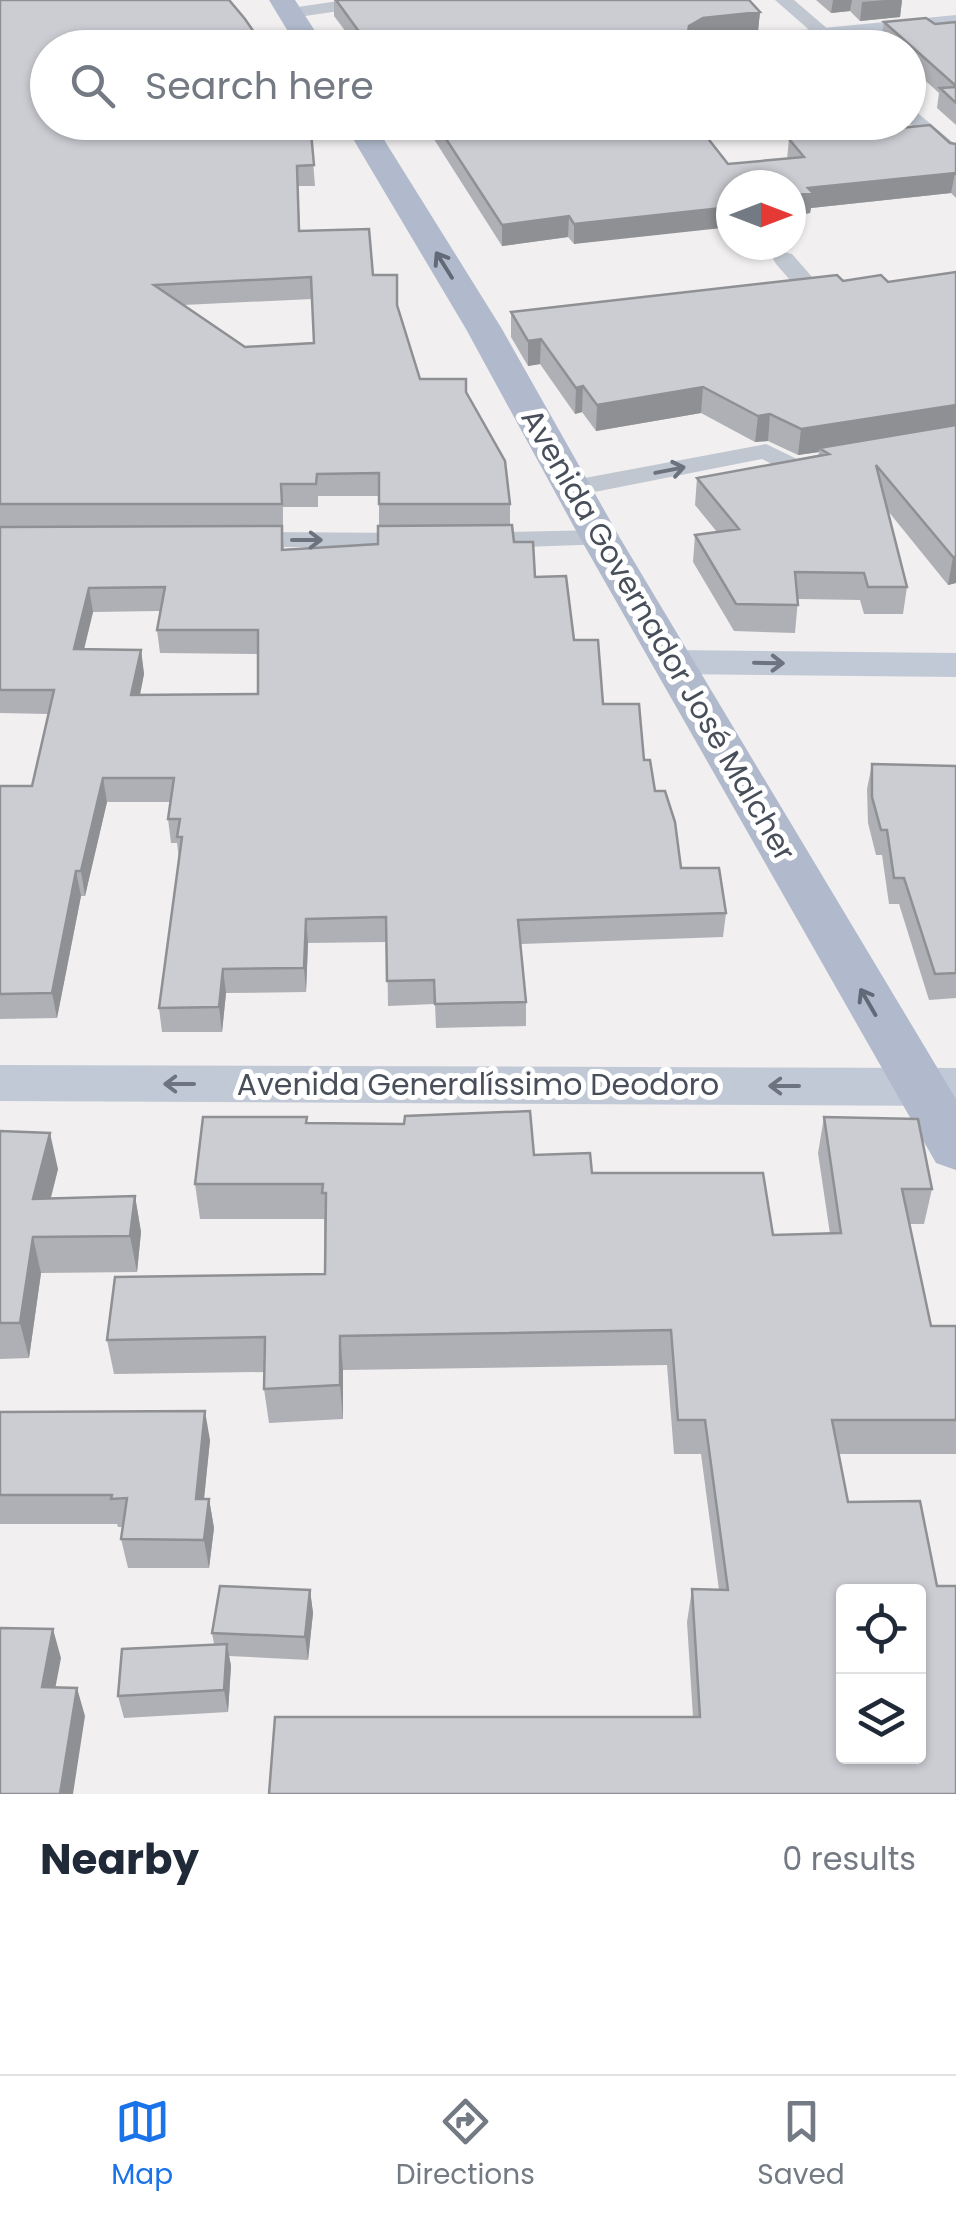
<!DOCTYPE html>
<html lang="en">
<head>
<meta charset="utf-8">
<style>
  body { margin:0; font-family:Poppins,sans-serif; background:#f2f2f3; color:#1f2937 }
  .controls { position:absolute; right:30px; bottom:30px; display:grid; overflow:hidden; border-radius:10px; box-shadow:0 2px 8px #0004 }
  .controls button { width:90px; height:90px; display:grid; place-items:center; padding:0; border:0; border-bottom:2px solid #e0e1e3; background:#fff; color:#1f2937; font:50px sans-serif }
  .compass { position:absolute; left:716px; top:170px; width:90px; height:90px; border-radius:50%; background:#fff; box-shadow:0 2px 8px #0004; rotate:90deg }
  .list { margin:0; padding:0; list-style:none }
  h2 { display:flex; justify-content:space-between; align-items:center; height:130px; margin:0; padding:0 40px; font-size:42px }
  h2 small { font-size:32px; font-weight:400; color:#747a83 }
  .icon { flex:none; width:55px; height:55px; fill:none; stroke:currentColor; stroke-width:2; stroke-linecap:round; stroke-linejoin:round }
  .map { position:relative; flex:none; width:956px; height:1794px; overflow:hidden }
  .search { position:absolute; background:#fff; box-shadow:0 2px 8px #0004; left:30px; right:30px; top:30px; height:110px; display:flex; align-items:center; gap:25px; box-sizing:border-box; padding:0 35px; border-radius:55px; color:#747a83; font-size:38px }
  .sheet { height:280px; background:#fff }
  nav { display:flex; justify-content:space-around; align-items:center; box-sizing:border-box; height:140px; border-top:2px solid #e0e1e3; background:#fff; font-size:28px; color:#747a83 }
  nav a { display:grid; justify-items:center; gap:5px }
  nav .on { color:#1a73e8 }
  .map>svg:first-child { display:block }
</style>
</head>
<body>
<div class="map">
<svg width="956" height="1794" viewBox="0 0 956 1794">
  <rect width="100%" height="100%" fill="#f1efef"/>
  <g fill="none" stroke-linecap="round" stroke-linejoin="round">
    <!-- street -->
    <path fill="#c0c7d0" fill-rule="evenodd" d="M 345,0 L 390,0 L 381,5 L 291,18 L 282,13 L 291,8 Z
      M 775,0 L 794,0 L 850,48 L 830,48 Z
      M 908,105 L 956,145 L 956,162 L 949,160 L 908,122 Z
      M 784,252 L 792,254 L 820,286 L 823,291 L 820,296 L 804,296 L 776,264 L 773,259 L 776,254 Z
      M 766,444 L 797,459 L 827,453 L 840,461 L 836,466 L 793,475 L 762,459 L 574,496 L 561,488 L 574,480 Z
      M 600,530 L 613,538 L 609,544 L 469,549 L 456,541 L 469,533 Z
      M 239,532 L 420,533 L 433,541 L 420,549 L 230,546 L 226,540 Z"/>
    <!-- secondary -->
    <path fill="#c2c9d6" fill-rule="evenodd" d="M 956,15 L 956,29 L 780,48 L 690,48 L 702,40 Z
      M 672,650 L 956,653 L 956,677 L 672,674 L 658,670 L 652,662 L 658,654 Z
      M 0,1065 L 956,1068 L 956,1106 L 0,1101 Z"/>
    <!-- primary -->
    <path fill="#b0bacc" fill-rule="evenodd" d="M 269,0 L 295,0 L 326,48 L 298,48 Z
      M 343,122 L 373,122 L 502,329 L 620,538 L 956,1099 L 956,1170 L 936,1163 L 580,538 L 466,329 Z"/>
  </g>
  <!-- wall -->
  <path fill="#afb0b5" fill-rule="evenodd" d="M 0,0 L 310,122 L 315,186 L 298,186 L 300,231 L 373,275 L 398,307 L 420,379 L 466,392 L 510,504 L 510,525 L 514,542 L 574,640 L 603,704 L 644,760 L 681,868 L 726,913 L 723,937 L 521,944 L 526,1002 L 526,1026 L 436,1028 L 435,1004 L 388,1006 L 387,942 L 308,943 L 306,992 L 226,993 L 222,1032 L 162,1032 L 159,1008 L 179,859 L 177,843 L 171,843 L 168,819 L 170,802 L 107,802 L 85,896 L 81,896 L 57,1018 L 0,1019 L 0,786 L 32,786 L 49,714 L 0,713 ZM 312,299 L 314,343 L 245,347 L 183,305 ZM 318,496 L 379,496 L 379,526 L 378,544 L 284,549 L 282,527 L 283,527 L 283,507 L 318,507 ZM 160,611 L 157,630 L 160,653 L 258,654 L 258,694 L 140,695 L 144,674 L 141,650 L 84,650 L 93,612 Z
    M 334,0 L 749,0 L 760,12 L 758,31 L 741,32 L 782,48 L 358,48 L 334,16 Z
    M 816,0 L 902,0 L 900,17 L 860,21 L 850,11 L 831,13 Z
    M 884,22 L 935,24 L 956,22 L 956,125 L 937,108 L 939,93 L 908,65 L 908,48 L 889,48 L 881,41 Z
    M 423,122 L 705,122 L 695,123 L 728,164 L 787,159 L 789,139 L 950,143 L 956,144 L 956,198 L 951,193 L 811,208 L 810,213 L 791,216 L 791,185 L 574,244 L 568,237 L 502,246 Z
    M 956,272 L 956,583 L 948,585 L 888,511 L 907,587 L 903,614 L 864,614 L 860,600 L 798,599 L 795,633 L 734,631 L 693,562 L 695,535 L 717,532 L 695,505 L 697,478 L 818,456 L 819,452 L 798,455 L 768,441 L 755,442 L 701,413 L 596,431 L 582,412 L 575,414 L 540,364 L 528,366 L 511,337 L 511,312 L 843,281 L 888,282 Z
    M 872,764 L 956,766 L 956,998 L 929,1000 L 899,904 L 889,904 L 882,855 L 876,855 L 868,823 L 867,789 Z
    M 824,1117 L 932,1189 L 924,1224 L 909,1224 L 931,1326 L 956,1326 L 956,1454 L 839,1454 L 848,1502 L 937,1586 L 956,1794 L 693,1717 L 687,1622 L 692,1589 L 719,1590 L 701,1454 L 674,1454 L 667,1365 L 343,1370 L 343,1419 L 269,1423 L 264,1389 L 265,1372 L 114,1374 L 107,1340 L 325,1274 L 324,1219 L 200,1219 L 195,1184 L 307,1123 L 534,1155 L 592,1173 L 773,1235 L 830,1234 L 818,1153 Z
    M 0,1131 L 58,1169 L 51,1198 L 135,1196 L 141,1232 L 137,1272 L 41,1273 L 29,1358 L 0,1359 Z
    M 0,1412 L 210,1440 L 204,1499 L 209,1499 L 214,1528 L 209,1568 L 128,1568 L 121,1539 L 123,1527 L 118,1527 L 117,1524 L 0,1524 Z
    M 310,1590 L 313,1613 L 308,1660 L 229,1656 L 231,1666 L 228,1712 L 124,1718 L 118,1696 L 214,1644 L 212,1633 Z"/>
  <!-- shaded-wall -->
  <path fill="#8f9094" d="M 833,0 L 852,0 L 850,11 L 831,13 Z
    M 885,0 L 902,0 L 900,17 L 860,21 L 862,2 Z
    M 760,12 L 758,31 L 702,36 L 688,45 L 689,26 L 703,18 Z
    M 955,173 L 951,193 L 811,208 L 810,213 L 791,216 L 791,196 L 808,188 Z
    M 731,207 L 731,227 L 574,244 L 574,224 Z
    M 569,216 L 568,237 L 502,246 L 502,225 Z
    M 541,339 L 540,364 L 528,366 L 528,341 Z
    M 583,386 L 582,412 L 575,414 L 576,388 Z
    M 703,387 L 701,413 L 596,431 L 597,405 Z
    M 956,405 L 956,431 L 819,448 L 819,452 L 798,455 L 801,429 Z
    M 770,414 L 768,441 L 755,442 L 758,416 Z
    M 953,557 L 956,557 L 956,583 L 948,585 Z
    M 89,588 L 93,612 L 78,673 L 74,649 Z
    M 141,650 L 144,674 L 135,719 L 131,695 Z
    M 103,778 L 107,802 L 85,896 L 81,871 Z
    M 76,871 L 81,896 L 57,1018 L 52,993 Z
    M 306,919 L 308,943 L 306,992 L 304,968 Z
    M 223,969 L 226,993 L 222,1032 L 219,1007 Z
    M 50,1133 L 58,1169 L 41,1235 L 33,1199 Z
    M 135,1196 L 141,1232 L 137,1272 L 130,1236 Z
    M 33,1237 L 41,1273 L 29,1358 L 20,1323 Z
    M 340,1336 L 343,1370 L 343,1419 L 340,1385 Z
    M 205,1411 L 210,1440 L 201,1528 L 196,1499 Z
    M 209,1499 L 214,1528 L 209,1568 L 204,1540 Z
    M 310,1590 L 313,1613 L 308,1660 L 305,1637 Z
    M 53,1629 L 61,1658 L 50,1716 L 42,1687 Z
    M 227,1644 L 231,1666 L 228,1712 L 224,1690 Z
    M 77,1688 L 85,1716 L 73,1794 L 60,1794 Z"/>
  <!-- building -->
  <path fill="#cccdd3" stroke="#8f9094" stroke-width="2.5" fill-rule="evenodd" d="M 0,0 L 229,0 L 245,19 L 265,48 L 48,48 L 48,122 L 310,122 L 314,165 L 297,166 L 299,231 L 369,229 L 373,275 L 397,275 L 397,305 L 420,379 L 466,379 L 466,392 L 505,461 L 510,504 L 379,504 L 379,473 L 317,474 L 316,484 L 281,484 L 282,504 L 0,504 ZM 311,277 L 314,343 L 245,347 L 154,285 Z
    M 336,0 L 749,0 L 760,12 L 703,18 L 689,26 L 688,32 L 773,33 L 782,48 L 371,48 Z
    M 926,18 L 935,24 L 956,22 L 956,86 L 884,22 Z
    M 956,87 L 956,103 L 940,88 Z
    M 435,122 L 695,122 L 728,164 L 804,157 L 789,139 L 930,125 L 950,143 L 956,144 L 956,174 L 955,173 L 808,188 L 813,193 L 791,196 L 791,185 L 731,185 L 731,207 L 574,224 L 569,216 L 502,225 Z
    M 956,272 L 956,405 L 801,429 L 770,414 L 758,416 L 703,387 L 597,405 L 583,386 L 576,388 L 541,339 L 528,341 L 511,312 L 837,275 L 843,281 L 881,275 L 888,282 Z
    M 956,425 L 956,557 L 953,557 L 876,465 L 907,587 L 868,587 L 864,573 L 795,572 L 798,605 L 736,604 L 695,535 L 739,529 L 697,478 L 829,454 L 819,448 Z
    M 512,525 L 514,542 L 533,542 L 535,577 L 566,576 L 574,640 L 598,640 L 603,704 L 639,704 L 644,760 L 650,760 L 655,791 L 665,791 L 675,822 L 681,868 L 719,868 L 726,913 L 518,920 L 526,1002 L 435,1004 L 434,980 L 387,981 L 386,917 L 306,919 L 304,968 L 223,969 L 219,1007 L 159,1008 L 182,837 L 177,837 L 180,819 L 168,819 L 174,778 L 103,778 L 81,871 L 76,871 L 52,993 L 0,994 L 0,786 L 32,786 L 54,690 L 0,690 L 0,527 L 282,526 L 282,550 L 378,544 L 378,526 ZM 165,587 L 157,630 L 258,630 L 258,694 L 131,695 L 141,650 L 74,649 L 89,588 Z
    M 872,764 L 956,766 L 956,973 L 935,974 L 904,878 L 894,878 L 887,830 L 881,830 L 872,797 Z
    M 530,1111 L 534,1155 L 590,1153 L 592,1173 L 763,1173 L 773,1235 L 841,1233 L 824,1117 L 918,1119 L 932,1189 L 902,1189 L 931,1326 L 956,1326 L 956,1420 L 832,1420 L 848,1502 L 920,1501 L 937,1586 L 956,1586 L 956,1794 L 269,1794 L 275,1717 L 700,1717 L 692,1589 L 728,1590 L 705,1420 L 678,1420 L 671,1330 L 340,1336 L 340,1385 L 264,1389 L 265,1337 L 107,1340 L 115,1277 L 325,1274 L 326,1193 L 322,1193 L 323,1184 L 195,1184 L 203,1117 L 307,1117 L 306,1123 L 404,1124 L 405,1116 ZM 844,1592 L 918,1592 L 918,1756 L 844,1756 Z
    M 0,1131 L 50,1133 L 33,1199 L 135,1196 L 130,1236 L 33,1237 L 20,1323 L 0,1323 Z
    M 205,1411 L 196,1499 L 209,1499 L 204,1540 L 121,1539 L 127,1498 L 111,1499 L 112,1495 L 0,1495 L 0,1412 Z
    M 220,1586 L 310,1590 L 305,1637 L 212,1633 Z
    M 0,1628 L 53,1629 L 42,1687 L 77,1688 L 60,1794 L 0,1794 Z
    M 227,1644 L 224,1690 L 118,1696 L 122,1649 Z"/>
  <!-- one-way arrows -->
  <defs><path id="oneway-shaft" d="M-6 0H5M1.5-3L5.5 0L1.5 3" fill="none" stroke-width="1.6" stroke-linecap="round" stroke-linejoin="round" transform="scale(2.5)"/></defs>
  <g stroke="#626a77">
    <use href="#oneway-shaft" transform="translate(444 265) rotate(-122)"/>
    <use href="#oneway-shaft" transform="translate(868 1002) rotate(-120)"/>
  </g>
  <g stroke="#6c737e">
    <use href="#oneway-shaft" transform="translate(670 470) rotate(-11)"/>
    <use href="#oneway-shaft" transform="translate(307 540)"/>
  </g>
  <g stroke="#6d7480">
    <use href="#oneway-shaft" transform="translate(769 663) rotate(1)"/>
    <use href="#oneway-shaft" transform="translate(179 1084) rotate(-180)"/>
    <use href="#oneway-shaft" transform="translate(784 1086) rotate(-180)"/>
  </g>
  <g text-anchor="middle" stroke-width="10" stroke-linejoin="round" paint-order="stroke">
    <!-- street labels -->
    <g font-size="30" fill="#484f5b" stroke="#fff">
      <text transform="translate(658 635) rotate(60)" y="10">Avenida Governador José Malcher</text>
      <text x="478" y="1095">Avenida Generalíssimo Deodoro</text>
    </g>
  </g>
</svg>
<div class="controls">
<button><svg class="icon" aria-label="locate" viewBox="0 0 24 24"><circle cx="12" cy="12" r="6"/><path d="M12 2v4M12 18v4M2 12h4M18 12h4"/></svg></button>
<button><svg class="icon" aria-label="layers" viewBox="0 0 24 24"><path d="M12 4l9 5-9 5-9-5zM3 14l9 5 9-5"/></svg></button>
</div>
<svg class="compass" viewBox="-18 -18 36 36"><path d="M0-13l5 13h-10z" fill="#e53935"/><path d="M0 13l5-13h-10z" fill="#747a83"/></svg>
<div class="search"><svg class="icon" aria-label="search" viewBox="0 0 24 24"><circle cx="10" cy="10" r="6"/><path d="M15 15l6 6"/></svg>Search here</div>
</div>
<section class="sheet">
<h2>Nearby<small>0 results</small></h2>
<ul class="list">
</ul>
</section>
<nav>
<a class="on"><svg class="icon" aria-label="map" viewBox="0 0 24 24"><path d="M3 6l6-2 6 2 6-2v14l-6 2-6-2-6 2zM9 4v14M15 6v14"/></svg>Map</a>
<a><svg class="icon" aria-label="directions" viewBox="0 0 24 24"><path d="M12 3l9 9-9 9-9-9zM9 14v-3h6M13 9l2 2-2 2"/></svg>Directions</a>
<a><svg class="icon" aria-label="saved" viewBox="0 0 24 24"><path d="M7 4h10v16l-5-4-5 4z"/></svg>Saved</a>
</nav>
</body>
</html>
